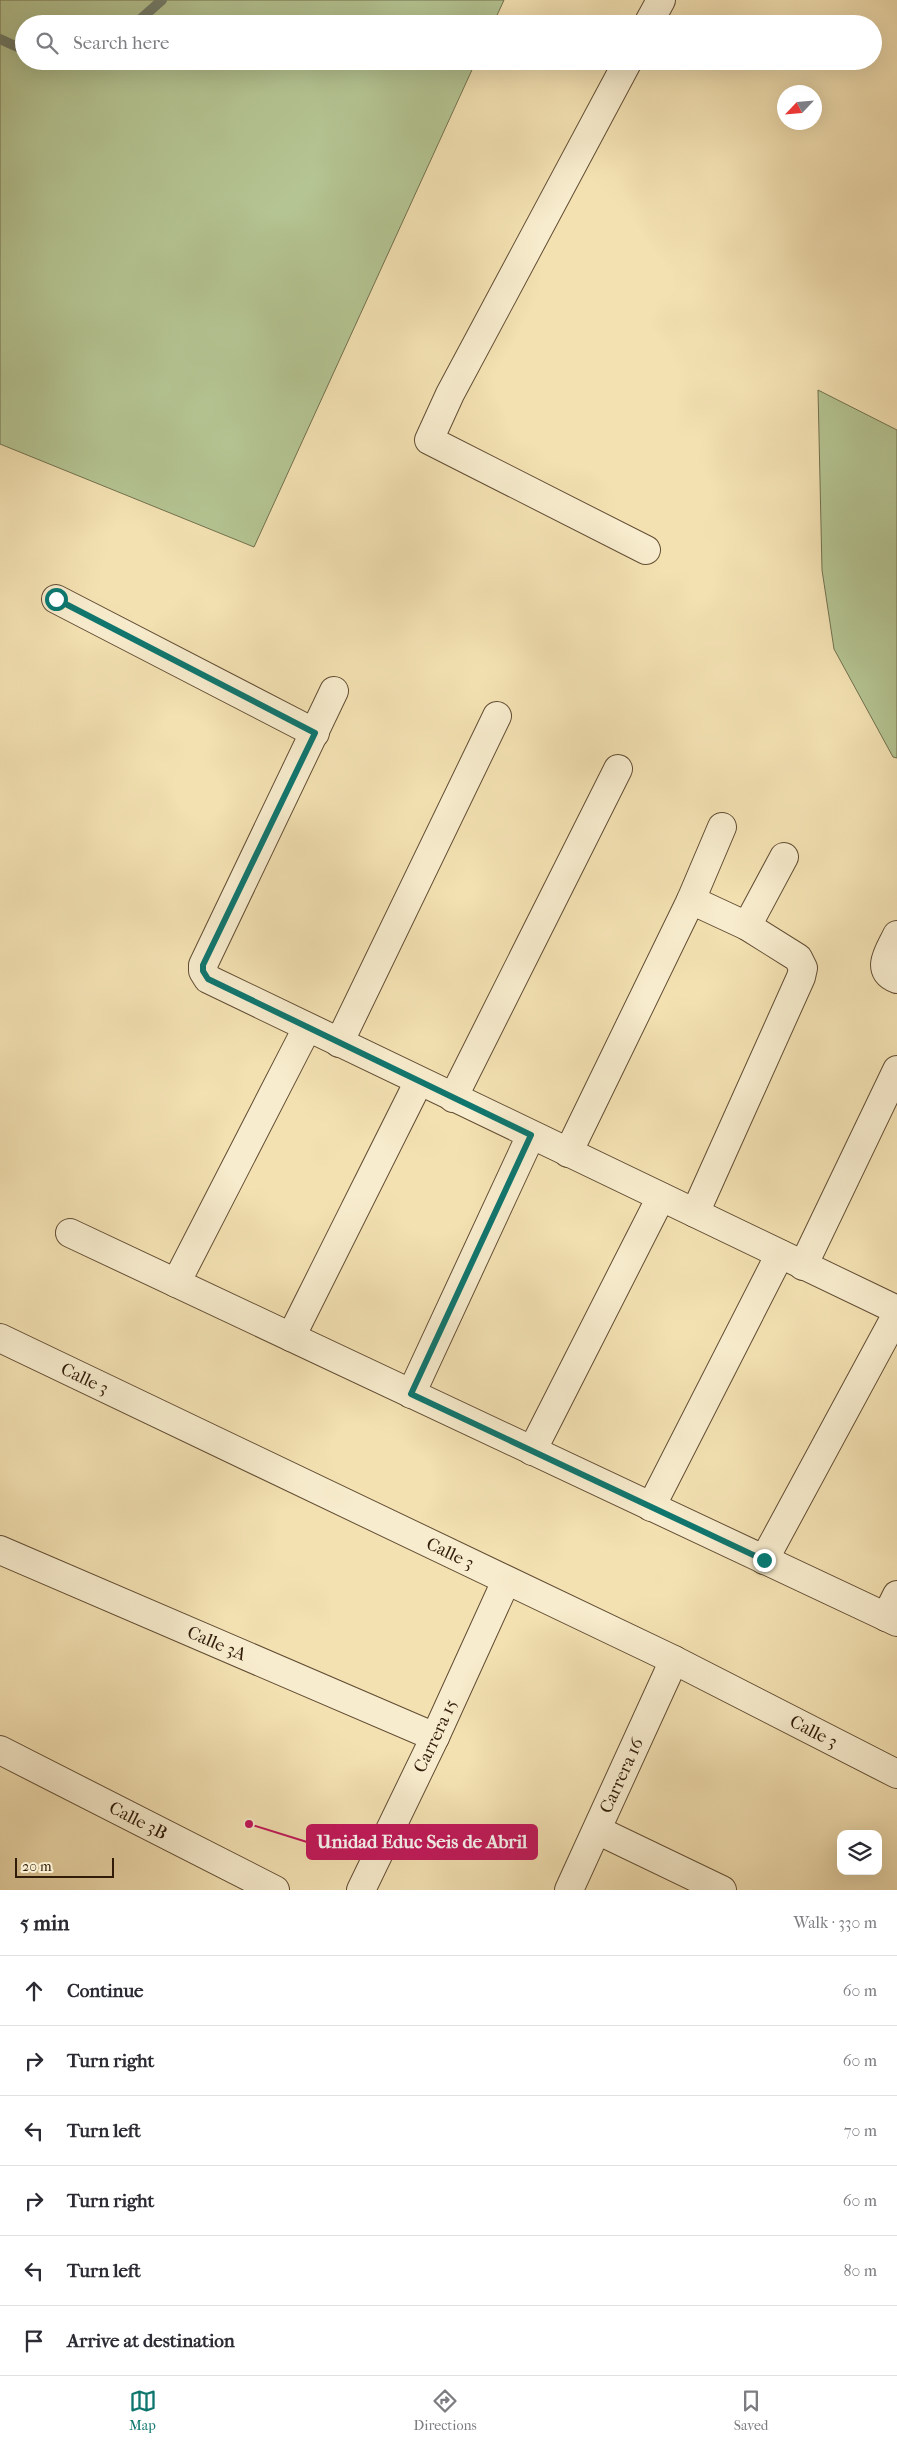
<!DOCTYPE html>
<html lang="en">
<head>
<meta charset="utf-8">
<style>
  body { margin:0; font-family:"IM FELL French Canon",serif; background:#f7f7f7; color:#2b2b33 }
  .controls { position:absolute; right:15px; bottom:15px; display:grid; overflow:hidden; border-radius:10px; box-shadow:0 5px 20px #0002 }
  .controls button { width:45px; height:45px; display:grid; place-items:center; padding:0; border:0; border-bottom:1px solid #e1e1e2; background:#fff; color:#2b2b33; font:25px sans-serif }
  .compass { position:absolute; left:777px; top:85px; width:45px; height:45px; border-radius:50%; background:#fff; box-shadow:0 5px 20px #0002; rotate:244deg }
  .scale { position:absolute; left:15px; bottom:12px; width:99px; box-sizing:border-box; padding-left:5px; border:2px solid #311c0a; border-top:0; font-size:14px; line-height:18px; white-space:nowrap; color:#311c0a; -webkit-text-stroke:4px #f7eccd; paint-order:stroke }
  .stop { position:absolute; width:15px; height:15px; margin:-11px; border:4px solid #0f766e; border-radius:50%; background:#fff }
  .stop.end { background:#0f766e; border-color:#fff; box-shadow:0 1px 5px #0008 }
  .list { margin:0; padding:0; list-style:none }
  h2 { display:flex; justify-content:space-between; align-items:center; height:65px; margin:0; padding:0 20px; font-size:21px }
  h2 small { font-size:16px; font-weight:400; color:#7c7c81 }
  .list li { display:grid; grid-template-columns:32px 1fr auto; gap:15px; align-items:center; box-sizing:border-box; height:70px; padding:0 20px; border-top:1px solid #e1e1e2 }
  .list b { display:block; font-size:19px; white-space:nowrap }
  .list em { font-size:16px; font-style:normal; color:#7c7c81 }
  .icon { flex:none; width:28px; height:28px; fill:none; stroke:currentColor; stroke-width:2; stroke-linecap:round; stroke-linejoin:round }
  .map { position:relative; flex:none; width:897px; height:1890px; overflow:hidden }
  .search { position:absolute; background:#fff; box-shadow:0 5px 20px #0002; left:15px; right:15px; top:15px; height:55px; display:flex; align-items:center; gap:12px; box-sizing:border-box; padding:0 18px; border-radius:28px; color:#7c7c81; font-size:19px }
  .sheet { height:485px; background:#fff }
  nav { display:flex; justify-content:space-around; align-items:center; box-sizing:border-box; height:70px; border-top:1px solid #e1e1e2; background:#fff; font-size:14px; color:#7c7c81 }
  nav a { display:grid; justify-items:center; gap:2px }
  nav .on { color:#0f766e }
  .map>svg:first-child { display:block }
</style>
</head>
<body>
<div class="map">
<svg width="897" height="1890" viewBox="0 0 897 1890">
  <rect width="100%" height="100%" fill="#f3e1b2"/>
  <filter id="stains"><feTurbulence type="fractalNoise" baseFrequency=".004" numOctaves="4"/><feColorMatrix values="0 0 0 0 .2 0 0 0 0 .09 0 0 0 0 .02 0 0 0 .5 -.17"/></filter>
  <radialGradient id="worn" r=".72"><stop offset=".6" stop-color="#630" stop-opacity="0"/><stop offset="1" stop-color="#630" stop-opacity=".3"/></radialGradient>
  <!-- green -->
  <path fill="#b4c492" stroke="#72704e" d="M 0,0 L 504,0 L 493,24 L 24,24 L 24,61 L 476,61 L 254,547 L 0,444 Z
    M 818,390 L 897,430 L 897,758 L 893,757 L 834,649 L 822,570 Z"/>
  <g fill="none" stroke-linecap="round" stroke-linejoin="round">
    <!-- stream -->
    <path stroke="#717d6c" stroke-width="10" d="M 135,24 L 162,0
      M 0,39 L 24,50"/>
    <!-- minor casing -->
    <g stroke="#624d34" stroke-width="30">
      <g id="minor">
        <path d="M 648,24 L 661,0"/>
        <path d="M 628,61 L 450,394 L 429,440 L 646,550"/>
        <path d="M 56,599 L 315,733"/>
        <path d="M 334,691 L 203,965 L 203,971 L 208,979 L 897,1310"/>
        <path d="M 691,900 L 747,926 L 798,958 L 803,968 L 801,977 L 695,1213"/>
        <path d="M 747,926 L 784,857"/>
        <path d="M 897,935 C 890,950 874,971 897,979"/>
        <path d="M 339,1043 L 497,716"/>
        <path d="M 453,1098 L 618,769"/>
        <path d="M 568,1153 L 691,900 L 722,827"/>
        <path d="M 70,1233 L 897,1622"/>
        <path d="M 803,1266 L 897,1070"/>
        <path d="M 176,1283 L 307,1028"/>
        <path d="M 291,1337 L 419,1081"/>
        <path id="s1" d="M 0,1338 L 674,1660 L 897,1774"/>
        <path d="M 411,1394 L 531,1135"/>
        <path d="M 532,1451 L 661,1197"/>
        <path d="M 651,1507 L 780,1254"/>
        <path id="s2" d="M 0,1550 L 435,1737"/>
        <path d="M 764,1560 L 897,1314"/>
        <path d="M 886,1617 L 897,1595"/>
        <path id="s3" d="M 0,1750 L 275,1890"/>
        <path d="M 597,1830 L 722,1890"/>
        <path id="s4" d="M 361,1890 L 435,1737 L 506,1581"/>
        <path id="s5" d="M 569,1890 L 674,1660"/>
      </g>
    </g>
    <!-- minor -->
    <use href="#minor" stroke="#f7eccd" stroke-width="28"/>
  </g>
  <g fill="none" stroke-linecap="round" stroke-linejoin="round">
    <!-- route -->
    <path stroke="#0f766e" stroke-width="6" d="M 56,599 L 315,733 L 203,965 L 203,971 L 208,979 L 531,1135 L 411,1394 L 764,1560"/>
  </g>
  <g text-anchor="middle" stroke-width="5" stroke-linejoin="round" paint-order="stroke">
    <!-- street labels -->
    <g font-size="18" fill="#311c0a" stroke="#f7eccd">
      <text dy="6" stroke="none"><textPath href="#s1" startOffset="94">Calle 3</textPath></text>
      <text dy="6" stroke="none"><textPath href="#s1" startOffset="499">Calle 3</textPath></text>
      <text dy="6" stroke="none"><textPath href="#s2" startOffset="236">Calle 3A</textPath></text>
      <text dy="6" stroke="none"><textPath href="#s1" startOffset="904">Calle 3</textPath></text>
      <text dy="6" stroke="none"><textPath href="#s4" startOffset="171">Carrera 15</textPath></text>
      <text dy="6" stroke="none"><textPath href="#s5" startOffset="126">Carrera 16</textPath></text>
      <text dy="6" stroke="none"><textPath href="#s3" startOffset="155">Calle 3B</textPath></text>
    </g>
  </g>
  <!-- callouts -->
  <path fill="none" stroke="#c2185b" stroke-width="2" d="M249 1824L307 1842"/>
  <circle fill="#c2185b" stroke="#f7eccd" stroke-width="2" cx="249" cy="1824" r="5"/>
  <rect fill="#c2185b" stroke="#c2185b" stroke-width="2" x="307" y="1825" width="230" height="34" rx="5"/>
  <g font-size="19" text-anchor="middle" font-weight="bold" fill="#fff">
    <text x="422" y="1848">Unidad Educ Seis de Abril</text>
  </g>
  <rect width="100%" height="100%" filter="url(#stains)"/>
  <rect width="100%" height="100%" fill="url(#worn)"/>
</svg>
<div class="controls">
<button><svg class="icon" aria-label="layers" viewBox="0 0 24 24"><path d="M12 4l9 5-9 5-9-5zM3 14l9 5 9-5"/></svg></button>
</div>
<svg class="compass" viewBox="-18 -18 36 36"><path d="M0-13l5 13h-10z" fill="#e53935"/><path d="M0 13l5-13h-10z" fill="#7c7c81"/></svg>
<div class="scale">20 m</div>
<div class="stop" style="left:56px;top:599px"></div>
<div class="stop end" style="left:764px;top:1560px"></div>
<div class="search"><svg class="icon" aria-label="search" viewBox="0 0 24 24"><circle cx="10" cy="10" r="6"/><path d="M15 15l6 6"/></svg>Search here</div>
</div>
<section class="sheet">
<h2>5 min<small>Walk · 330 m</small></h2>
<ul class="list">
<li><svg class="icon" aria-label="ahead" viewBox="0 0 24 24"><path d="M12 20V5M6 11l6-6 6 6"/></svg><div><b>Continue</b></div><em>60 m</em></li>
<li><svg class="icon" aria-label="right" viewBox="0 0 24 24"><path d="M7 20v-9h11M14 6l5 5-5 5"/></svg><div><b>Turn right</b></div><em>60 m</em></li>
<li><svg class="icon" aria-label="left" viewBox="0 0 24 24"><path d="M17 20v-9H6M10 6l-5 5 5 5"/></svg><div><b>Turn left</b></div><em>70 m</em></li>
<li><svg class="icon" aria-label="right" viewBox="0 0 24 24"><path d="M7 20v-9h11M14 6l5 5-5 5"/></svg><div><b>Turn right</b></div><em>60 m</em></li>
<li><svg class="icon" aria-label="left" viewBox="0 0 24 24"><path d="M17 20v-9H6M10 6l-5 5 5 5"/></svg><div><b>Turn left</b></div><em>80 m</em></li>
<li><svg class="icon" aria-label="arrive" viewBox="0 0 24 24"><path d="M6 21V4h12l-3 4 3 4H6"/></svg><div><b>Arrive at destination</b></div></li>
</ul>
</section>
<nav>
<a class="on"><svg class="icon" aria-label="map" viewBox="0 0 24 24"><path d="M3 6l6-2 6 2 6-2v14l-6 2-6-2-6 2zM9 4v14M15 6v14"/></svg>Map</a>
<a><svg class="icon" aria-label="directions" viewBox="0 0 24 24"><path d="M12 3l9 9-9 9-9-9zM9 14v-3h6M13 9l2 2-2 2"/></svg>Directions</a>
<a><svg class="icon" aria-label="saved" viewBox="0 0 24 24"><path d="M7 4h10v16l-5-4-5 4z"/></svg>Saved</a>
</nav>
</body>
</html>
